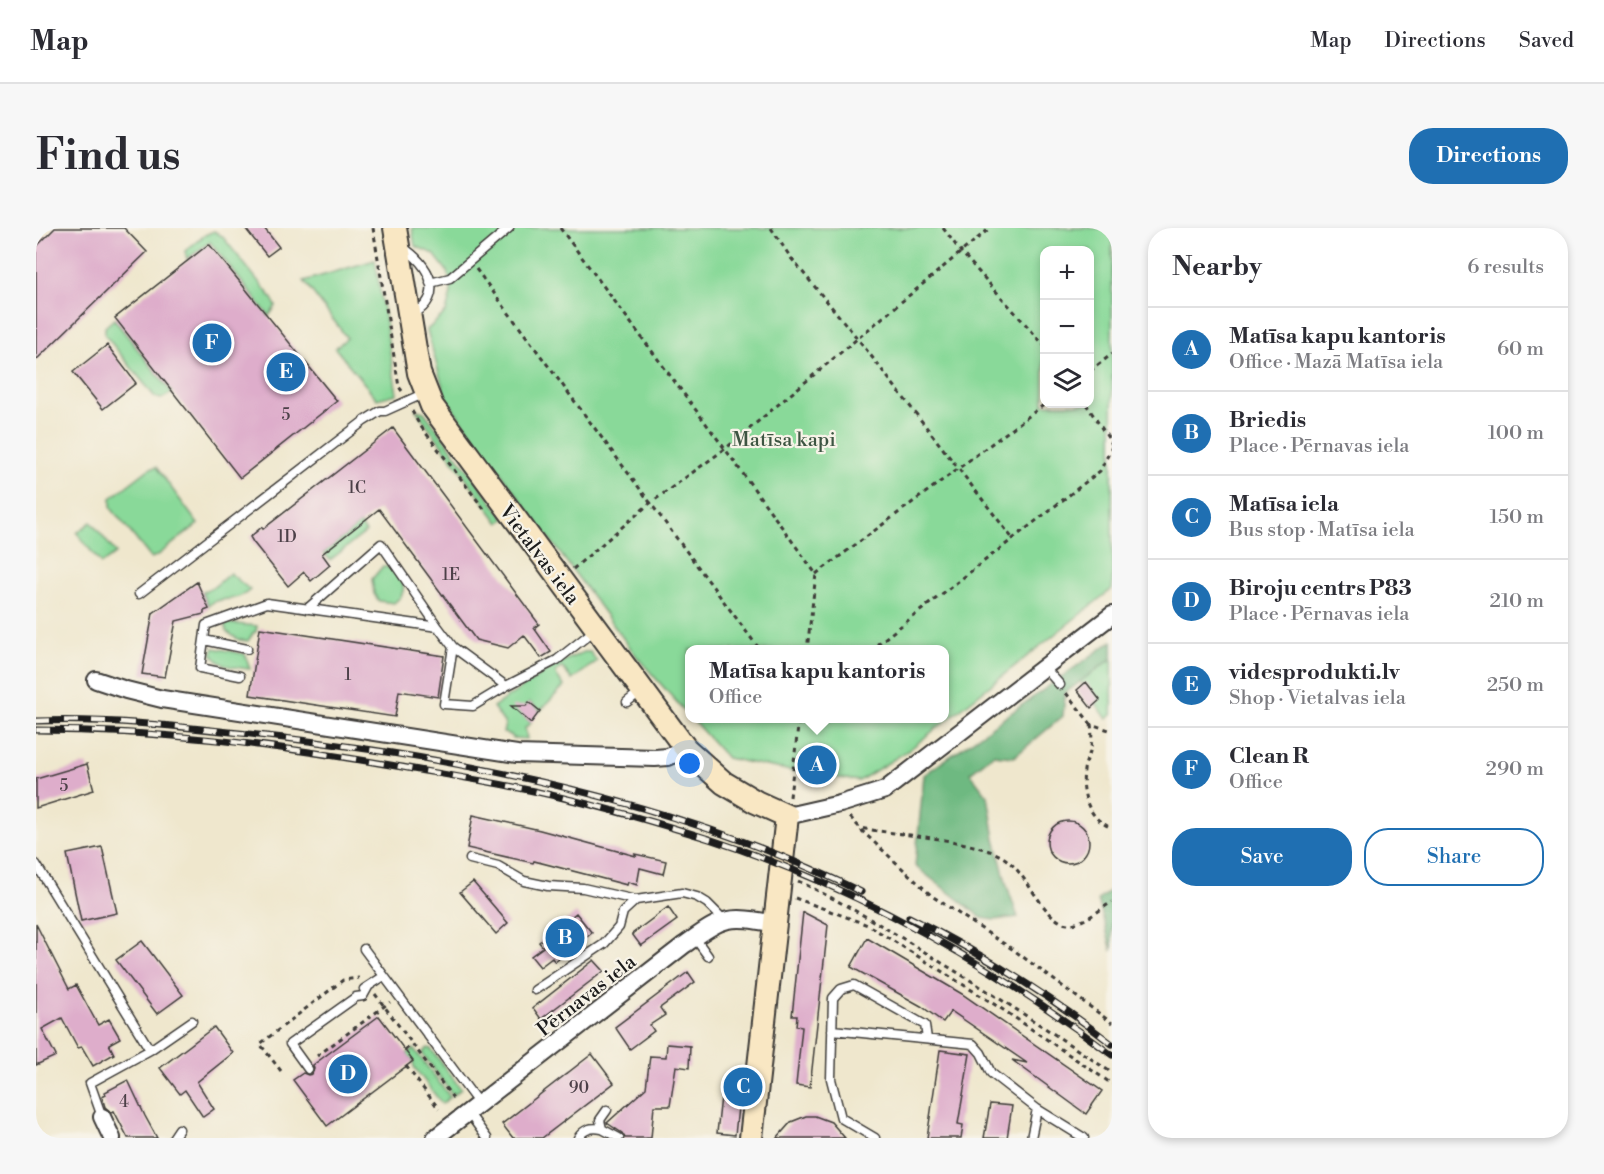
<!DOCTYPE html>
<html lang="en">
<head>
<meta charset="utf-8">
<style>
  body { margin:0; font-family:"Libre Bodoni",serif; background:#f7f7f7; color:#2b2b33 }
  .controls { position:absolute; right:18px; top:18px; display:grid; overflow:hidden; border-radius:12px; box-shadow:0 3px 9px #0003 }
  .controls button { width:54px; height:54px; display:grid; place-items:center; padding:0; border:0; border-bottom:2px solid #e1e1e2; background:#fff; color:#2b2b33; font:30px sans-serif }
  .you { position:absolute; left:654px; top:536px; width:21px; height:21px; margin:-15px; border:4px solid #fff; border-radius:50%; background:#1a73e8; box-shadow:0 0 0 9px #1a73e833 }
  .badge { display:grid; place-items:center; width:39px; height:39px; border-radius:50%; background:#1f6fb2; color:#fff; font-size:20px; font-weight:700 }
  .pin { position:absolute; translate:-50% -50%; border:3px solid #fff; box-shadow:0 2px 6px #0006 }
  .popup { position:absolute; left:649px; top:417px; width:264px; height:78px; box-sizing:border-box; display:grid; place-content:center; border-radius:12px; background:#fff; filter:drop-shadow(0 2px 4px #0005); font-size:20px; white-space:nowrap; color:#7c7c81 }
  .popup b { font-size:22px; color:#2b2b33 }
  .popup::after { content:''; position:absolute; left:50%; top:100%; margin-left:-12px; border:12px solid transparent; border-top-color:#fff }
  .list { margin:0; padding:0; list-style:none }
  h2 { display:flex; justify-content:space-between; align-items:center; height:78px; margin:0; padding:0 24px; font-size:26px }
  h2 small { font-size:20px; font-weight:400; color:#7c7c81 }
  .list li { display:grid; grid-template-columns:39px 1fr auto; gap:18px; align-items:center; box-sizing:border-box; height:84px; padding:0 24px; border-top:2px solid #e1e1e2 }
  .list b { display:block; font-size:22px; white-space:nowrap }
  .list p { margin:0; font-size:20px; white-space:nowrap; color:#7c7c81 }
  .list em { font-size:20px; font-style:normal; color:#7c7c81 }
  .actions { display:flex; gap:12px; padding:18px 24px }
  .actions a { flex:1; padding:14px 0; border:2px solid #1f6fb2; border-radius:24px; text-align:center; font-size:21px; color:#1f6fb2 }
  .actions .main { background:#1f6fb2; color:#fff }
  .icon { flex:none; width:33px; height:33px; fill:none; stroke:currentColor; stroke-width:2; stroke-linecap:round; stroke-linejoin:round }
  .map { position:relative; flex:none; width:1076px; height:910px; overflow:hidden; border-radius:24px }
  header { display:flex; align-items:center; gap:36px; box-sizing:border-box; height:84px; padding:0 30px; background:#fff; border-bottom:2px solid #e1e1e2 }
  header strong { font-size:28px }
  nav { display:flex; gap:33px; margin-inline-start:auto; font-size:21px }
  .intro { display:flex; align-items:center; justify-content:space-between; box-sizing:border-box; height:144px; padding:0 36px }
  h1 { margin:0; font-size:42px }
  .button { padding:15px 27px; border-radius:24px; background:#1f6fb2; color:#fff; font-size:21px; font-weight:700 }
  main { display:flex; gap:36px; padding:0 36px }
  aside { flex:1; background:#fff; border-radius:24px; box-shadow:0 3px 9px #0003 }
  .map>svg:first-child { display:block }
</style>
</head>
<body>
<header>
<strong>Map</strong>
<nav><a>Map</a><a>Directions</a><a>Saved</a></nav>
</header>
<div class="intro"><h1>Find us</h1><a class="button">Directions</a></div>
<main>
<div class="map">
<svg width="1076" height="910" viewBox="0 0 1076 910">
  <rect width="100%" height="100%" fill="#f7f3e8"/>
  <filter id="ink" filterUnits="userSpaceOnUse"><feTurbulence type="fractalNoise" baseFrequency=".0167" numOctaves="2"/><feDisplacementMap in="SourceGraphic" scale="12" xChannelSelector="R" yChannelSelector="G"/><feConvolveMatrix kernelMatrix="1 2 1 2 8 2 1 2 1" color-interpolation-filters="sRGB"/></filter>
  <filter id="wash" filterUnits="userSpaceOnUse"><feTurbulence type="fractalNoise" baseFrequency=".008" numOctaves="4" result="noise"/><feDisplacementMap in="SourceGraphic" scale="24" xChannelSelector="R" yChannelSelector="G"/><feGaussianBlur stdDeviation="1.35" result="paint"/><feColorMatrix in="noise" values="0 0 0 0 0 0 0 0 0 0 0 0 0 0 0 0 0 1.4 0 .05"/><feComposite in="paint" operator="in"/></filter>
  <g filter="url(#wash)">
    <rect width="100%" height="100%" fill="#efe7cd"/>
    <!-- green -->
    <path fill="#89d999" stroke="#527a5a" stroke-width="1.5" fill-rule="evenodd" d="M 376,0 L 1076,0 L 1076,361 L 873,522 L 823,553 L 750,542 L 691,530 L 656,491 L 908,490 L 908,422 L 654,422 L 653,488 L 601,429 L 410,171 L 391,102 L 410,84 L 415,65 L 415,54 L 411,43 L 398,26 L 379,18 ZM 1008,22 L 1054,22 L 1054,176 L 1008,176 Z
      M 178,3 L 186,8 L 235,69 L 240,78 L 233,88 L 174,14 L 151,31 L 149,23 L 169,7 Z
      M 339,32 L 361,166 L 341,171 L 299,120 L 311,110 L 268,53 Z
      M 78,91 L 136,165 L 125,171 L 119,169 L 69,107 L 69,99 Z
      M 380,182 L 388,184 L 469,291 L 463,295 Z
      M 120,239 L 162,296 L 122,327 L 115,330 L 75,280 L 75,270 L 113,241 Z
      M 55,294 L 80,325 L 65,336 L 41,305 Z
      M 324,296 L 330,304 L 294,332 L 288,325 Z
      M 347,338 C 359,340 373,355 365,368 C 365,369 358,375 358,375 L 343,373 L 338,366 L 336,351 Z
      M 194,345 L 214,362 C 201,375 184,367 172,378 L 166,364 L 179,358 Z
      M 189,395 L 221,398 L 220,404 L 218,404 L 212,413 L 203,412 L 190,403 Z
      M 178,420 L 209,426 L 214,441 C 199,439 183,440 176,425 Z
      M 548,424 L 554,424 L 561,433 L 536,452 L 526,439 L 519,445 L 528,458 L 504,483 L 493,474 L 484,485 L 495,495 L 489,500 L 491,511 L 477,510 L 475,507 L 467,505 L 469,496 L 457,479 L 523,435 Z
      M 1076,431 L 1076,487 L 1071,491 L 1044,453 Z
      M 392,820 L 395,821 L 425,861 L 417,867 L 386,825 Z
      M 378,821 L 414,869 L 406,876 L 378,839 L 377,833 L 371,826 Z"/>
    <!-- forest -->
    <path fill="#6eb981" stroke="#456a4e" stroke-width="1.5" d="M 1076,413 L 1076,430 L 1029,465 L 1027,488 L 978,529 L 957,527 L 934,545 L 952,568 L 959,611 L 971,658 L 982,689 L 958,692 L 946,690 L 879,638 L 888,547 Z
      M 1076,661 L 1076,723 L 1062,672 Z"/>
    <g id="blocks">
      <!-- building -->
      <path fill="#deadcb" d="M 19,0 L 88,0 L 111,24 L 0,132 L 0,19 Z
        M 209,0 L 228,0 L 243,19 L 231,28 Z
        M 173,16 L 301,173 L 204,250 L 79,90 Z
        M 71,117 L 100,155 L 67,181 L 37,144 Z
        M 357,200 L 503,396 L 498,400 L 515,424 L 505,430 L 488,407 L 472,420 L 440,412 L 343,281 L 286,326 L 294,337 L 275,353 L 268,344 L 252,358 L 217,314 L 214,309 L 226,299 L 227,301 Z
        M 161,354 L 173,381 L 168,383 L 168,386 L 140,393 L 129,449 L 106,446 L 117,385 Z
        M 224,400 L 408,428 L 402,469 L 363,463 L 359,489 L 214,467 Z
        M 1050,454 L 1064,472 L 1055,480 L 1041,462 Z
        M 493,474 L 504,483 L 495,495 L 475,478 L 490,478 Z
        M 771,526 L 795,529 L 792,548 L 768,545 Z
        M 51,536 L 58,562 L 0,580 L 0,551 Z
        M 437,587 L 504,602 L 600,628 L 599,626 L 630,633 L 627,646 L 604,640 L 601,657 L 592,654 L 591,657 L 498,633 L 497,635 L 431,620 Z
        M1011 614a21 21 0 1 1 42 0a21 21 0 1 1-42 0Z
        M 66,619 L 81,685 L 45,693 L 31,626 Z
        M 437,654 L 472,695 L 460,706 L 424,664 Z
        M 632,679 L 641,692 L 605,718 L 596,706 Z
        M 767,684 L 792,697 L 774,859 L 760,857 L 766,799 L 760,798 L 761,788 L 756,788 Z
        M 540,685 L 556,705 L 519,734 L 516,730 L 504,739 L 495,728 L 507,719 L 503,714 Z
        M 0,696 L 33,761 L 40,757 L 62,797 L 73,791 L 84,810 L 73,816 L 78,826 L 57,838 L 46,819 L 42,820 L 26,790 L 6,801 L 20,828 L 0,837 Z
        M 831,710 L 926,766 L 1066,863 L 1050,886 L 976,832 L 991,835 L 915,783 L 907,794 L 885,778 L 815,739 Z
        M 106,713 L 147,767 L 121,786 L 80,732 Z
        M 558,732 L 568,743 L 505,791 L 497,780 Z
        M 652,744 L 659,754 L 624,780 L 629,787 L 614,797 L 618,803 L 594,821 L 579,799 Z
        M 343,788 L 377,833 L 291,898 L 257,852 L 267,845 L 272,847 L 276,846 L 278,841 L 277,837 Z
        M 178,799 L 197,825 L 161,854 L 178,881 L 167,889 L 149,862 L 144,866 L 124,840 Z
        M 631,816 L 654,818 L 653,840 L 640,838 L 634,878 L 618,878 L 615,910 L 589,910 L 586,905 L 571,895 L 610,860 L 614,828 L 630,829 Z
        M 904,822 L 934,826 L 922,896 L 927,897 L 925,910 L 891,910 Z
        M 556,826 L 578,855 L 506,910 L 477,910 L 466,896 Z
        M 92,852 L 109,888 L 121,910 L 92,910 L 78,883 L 75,884 L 69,879 L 66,869 L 70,867 L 69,864 Z
        M 686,860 L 704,861 L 699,907 L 681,905 Z
        M 954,876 L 976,878 L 971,910 L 948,910 Z
        M 770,888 L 779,888 L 795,894 L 809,910 L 741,910 L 755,894 Z"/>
    </g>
  </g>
  <g filter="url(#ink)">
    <use href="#blocks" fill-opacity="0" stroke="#3c3a37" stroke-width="1.5"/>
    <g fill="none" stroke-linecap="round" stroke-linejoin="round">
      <!-- lane casing -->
      <g stroke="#3c3a37" stroke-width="11">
        <path id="lane" d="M 366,19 C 393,36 411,68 376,87
          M 394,55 L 414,50 L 473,0
          M 103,366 L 328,193 L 344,183 L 349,183 L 389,165
          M 271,381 L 345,316 L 402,399
          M 168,412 L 211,421
          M 417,419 L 408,476 L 437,478 L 470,458
          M 1008,439 L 1024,457
          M 204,448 L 164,440 L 170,397 L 231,375 L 402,399 L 417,419 L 470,458 L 521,432 L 560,401
          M 591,474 L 605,463
          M 434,631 L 462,638 L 488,653 L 512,658 L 547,660 L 600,672
          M 0,636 L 114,822 L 54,855 L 66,889
          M 659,710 L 672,728
          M 328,721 L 443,876
          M 328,761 L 348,748
          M 499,762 L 568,716 L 583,699 L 587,684 L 600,672 L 646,665 L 661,669 L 671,675 L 688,692
          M 796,802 L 937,816 L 945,825 L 955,845 L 1001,881 L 995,910
          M 114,822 L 156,793
          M 272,841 L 254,816 L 320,769 L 327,768 L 332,759
          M 1001,881 L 1048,910
          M 571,882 L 564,892 L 566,901 L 583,910
          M 432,884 L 451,910
          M 137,910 L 143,901
          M 542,910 C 548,901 555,899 566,901
          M 839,910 L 805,890 L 795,851 L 797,770 L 805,761 L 818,757 L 889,797 L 891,811"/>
      </g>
      <!-- street casing -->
      <g stroke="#3c3a37" stroke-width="20">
        <path id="street" d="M 60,452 L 90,462 L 126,471 L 481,526 L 619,530 L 632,529 L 650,521
          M 751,588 L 804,576 L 849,562 L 1076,387
          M 66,889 L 76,910
          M 399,910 L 648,717 C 687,690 690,686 739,696"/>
      </g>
      <!-- secondary casing -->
      <g stroke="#3c3a37" stroke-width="26">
        <path id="secondary" d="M 359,0 L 383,145 L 396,178 L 650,521 L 688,555 L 720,574 L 751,588 L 715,910"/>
      </g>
      <!-- path -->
      <path stroke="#3c3a37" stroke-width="3" stroke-dasharray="4.5 4.5" stroke-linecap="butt" d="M 337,0 L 363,159 L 366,163
        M 524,0 L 689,221 L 780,346 L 771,422
        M 735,0 L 755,30 L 822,111 L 977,311
        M 907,0 L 925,24 L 1008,117
        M 440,41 L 724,422
        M 1054,143 L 1076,126
        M 1050,176 L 1076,216
        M 376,183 L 383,196 L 448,281
        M 537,341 L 613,276 L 689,221 L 954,0
        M 780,346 L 1009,176
        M 834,422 L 1064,243 L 1076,219
        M 1030,465 L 1055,496 L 1076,503
        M 1055,496 C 1056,503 1056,512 1055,519 C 1054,527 1049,534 1048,542 C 1045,566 1052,591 1076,600
        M 754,569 L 763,490
        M 814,589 L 824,600 C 859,607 947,611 972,633 C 992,649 1005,685 1027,695 C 1042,701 1064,681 1076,674
        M 825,602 L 896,668 L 979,723 L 1076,795
        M 762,653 C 812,677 859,705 906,735 C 964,770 1020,807 1076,845
        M 759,670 L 832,697 L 969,783 L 1076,856
        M 339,766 L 417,870
        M 369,822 L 376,816
        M 281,828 L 354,774
        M 370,838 L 403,881
        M 245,843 L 224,816 L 307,752 L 323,750"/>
      <!-- lane -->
      <use href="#lane" stroke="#fff" stroke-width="8"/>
      <!-- street -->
      <use href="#street" stroke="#fff" stroke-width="16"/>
      <!-- secondary -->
      <use href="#secondary" stroke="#f9e7c3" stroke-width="22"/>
      <!-- rail casing -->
      <g stroke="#1c1c1c" stroke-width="7">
        <path id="rail" d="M 0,493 C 74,490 148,499 222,507 C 422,529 644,574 825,664
          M 0,502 C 123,502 239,517 360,538 C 399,545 439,551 478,559 C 544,572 609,591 673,611 C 818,658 955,736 1076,827
          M 873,689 C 945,725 1013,767 1076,816"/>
      </g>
      <!-- rail -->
      <use href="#rail" stroke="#f7f3e8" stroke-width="4.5" stroke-dasharray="14" stroke-linecap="butt"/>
    </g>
  </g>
  <g text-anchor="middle" stroke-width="4.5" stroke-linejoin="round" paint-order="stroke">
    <!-- number labels -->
    <g font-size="16" fill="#4c4048">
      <text x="250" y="192">5</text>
      <text x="321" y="265">1C</text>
      <text x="251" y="314">1D</text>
      <text x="415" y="352">1E</text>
      <text x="312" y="452">1</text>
      <text x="28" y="563">5</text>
      <text x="543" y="865">90</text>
      <text x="88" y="879">4</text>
    </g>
    <!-- park labels -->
    <g font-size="20" fill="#3d5542" stroke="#f7f3e8">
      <text x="748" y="218">Matīsa kapi</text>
    </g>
    <!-- street labels -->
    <g font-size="20" fill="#1c1c1c" stroke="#f7f3e8">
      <text transform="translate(504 326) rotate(53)" y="7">Vietalvas iela</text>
      <text transform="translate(550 767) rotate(-38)" y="7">Pērnavas iela</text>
    </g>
  </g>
</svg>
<div class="controls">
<button>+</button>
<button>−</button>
<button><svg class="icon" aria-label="layers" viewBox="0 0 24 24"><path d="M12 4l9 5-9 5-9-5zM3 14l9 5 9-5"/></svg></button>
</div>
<div class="you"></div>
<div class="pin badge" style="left:781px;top:537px">A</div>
<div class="popup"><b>Matīsa kapu kantoris</b>Office</div>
<div class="pin badge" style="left:529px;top:710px">B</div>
<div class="pin badge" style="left:707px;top:859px">C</div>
<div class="pin badge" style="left:312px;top:846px">D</div>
<div class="pin badge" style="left:250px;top:144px">E</div>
<div class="pin badge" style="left:176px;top:115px">F</div>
</div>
<aside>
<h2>Nearby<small>6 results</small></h2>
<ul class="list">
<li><span class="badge">A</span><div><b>Matīsa kapu kantoris</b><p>Office · Mazā Matīsa iela</p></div><em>60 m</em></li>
<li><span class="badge">B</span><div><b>Briedis</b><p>Place · Pērnavas iela</p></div><em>100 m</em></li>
<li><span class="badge">C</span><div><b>Matīsa iela</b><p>Bus stop · Matīsa iela</p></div><em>150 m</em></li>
<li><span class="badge">D</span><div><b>Biroju centrs P83</b><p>Place · Pērnavas iela</p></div><em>210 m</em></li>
<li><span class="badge">E</span><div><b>videsprodukti.lv</b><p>Shop · Vietalvas iela</p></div><em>250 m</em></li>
<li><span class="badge">F</span><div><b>Clean R</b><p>Office</p></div><em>290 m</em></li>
</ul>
<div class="actions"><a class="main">Save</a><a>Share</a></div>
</aside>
</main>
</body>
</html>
